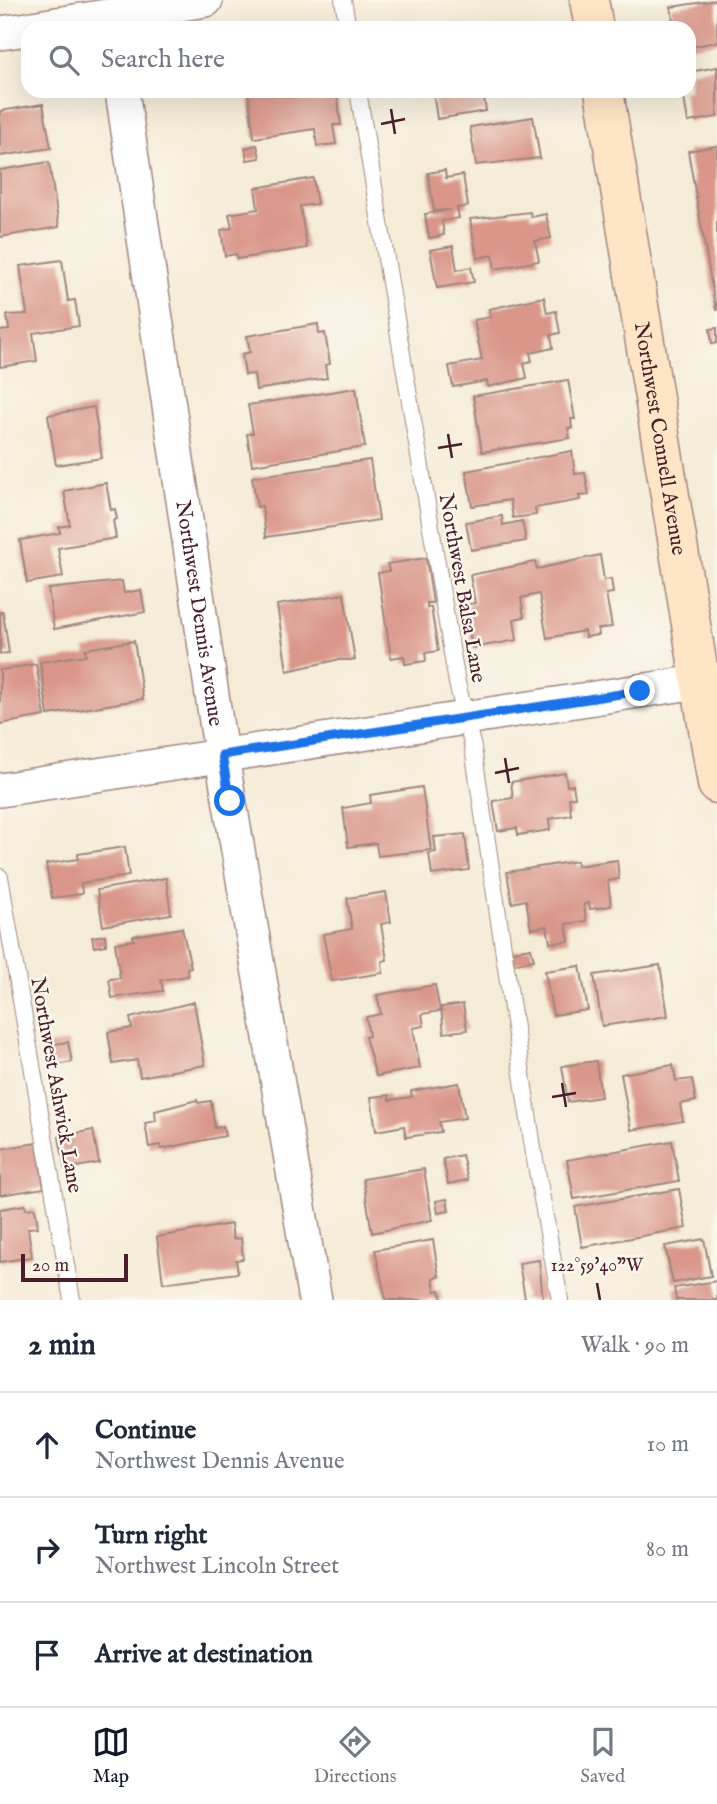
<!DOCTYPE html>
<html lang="en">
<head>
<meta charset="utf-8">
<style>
  body { margin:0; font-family:"IM FELL English",serif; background:#f6f6f7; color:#1f2937 }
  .scale { position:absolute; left:21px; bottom:18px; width:107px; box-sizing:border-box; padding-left:7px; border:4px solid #4a1f2b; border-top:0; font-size:19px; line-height:24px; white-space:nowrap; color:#4a1f2b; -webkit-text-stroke:5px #fbf7ec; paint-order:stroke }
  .stop { position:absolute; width:21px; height:21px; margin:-16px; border:5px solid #1a73e8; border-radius:50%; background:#fff }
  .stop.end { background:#1a73e8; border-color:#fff; box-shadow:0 2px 7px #0008 }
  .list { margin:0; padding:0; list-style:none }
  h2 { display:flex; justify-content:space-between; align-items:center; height:91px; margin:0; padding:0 28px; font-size:30px }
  h2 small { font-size:23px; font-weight:400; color:#747a83 }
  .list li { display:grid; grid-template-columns:46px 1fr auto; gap:21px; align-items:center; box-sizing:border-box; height:105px; padding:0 28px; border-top:2px solid #e0e1e3 }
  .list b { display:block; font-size:26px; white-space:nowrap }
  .list p { margin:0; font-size:23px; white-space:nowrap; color:#747a83 }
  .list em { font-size:23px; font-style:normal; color:#747a83 }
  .icon { flex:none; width:38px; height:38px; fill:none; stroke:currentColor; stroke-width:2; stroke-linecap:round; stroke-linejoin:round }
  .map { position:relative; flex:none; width:717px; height:1300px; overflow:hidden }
  .search { position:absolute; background:#fff; box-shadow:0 7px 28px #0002; left:21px; right:21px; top:21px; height:77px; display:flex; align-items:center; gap:18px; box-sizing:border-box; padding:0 24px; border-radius:21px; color:#747a83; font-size:26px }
  .sheet { height:406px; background:#fff }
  nav { display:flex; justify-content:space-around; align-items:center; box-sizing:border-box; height:98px; border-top:2px solid #e0e1e3; background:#fff; font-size:19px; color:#747a83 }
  nav a { display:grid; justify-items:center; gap:4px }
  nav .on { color:#111827 }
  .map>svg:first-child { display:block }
</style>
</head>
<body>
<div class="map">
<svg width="717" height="1300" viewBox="0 0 717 1300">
  <rect width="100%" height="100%" fill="#fbf7ec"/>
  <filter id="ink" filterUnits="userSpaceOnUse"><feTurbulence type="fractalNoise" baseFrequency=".0143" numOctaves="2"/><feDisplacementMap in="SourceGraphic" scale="14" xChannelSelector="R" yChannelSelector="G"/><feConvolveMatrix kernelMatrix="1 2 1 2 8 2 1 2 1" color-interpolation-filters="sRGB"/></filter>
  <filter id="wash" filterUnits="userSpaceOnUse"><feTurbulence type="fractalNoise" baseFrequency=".00686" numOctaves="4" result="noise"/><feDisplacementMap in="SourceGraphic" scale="28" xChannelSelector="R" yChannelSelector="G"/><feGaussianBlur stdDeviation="1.57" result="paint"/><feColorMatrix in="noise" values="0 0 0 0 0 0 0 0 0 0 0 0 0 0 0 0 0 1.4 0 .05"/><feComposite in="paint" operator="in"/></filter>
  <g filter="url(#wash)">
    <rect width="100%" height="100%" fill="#f5ecd7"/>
    <g id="blocks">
      <!-- building -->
      <path fill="#d99689" d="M 717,0 L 717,42 L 689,47 L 689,28 L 674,28 L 671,7 Z
        M 717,67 L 717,117 L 688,122 L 683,91 L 689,91 L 689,72 Z
        M 248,91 L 337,91 L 341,125 L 333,125 L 336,144 L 317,146 L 315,129 L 254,138 Z
        M 433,91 L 483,91 L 486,111 L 437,119 Z
        M 43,104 L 51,148 L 0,156 L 0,111 Z
        M 533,117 L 540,158 L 476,165 L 470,127 Z
        M 257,145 L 260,158 L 247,160 L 245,148 Z
        M 717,146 L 717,310 L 716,310 L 688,151 Z
        M 49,162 L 59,227 L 0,237 L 0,170 Z
        M 445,170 L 446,178 L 463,175 L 468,206 L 457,208 L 459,218 L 442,221 L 444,235 L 429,238 L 425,214 L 450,210 L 434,211 L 428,173 Z
        M 313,178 L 317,204 L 300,206 L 307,248 L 237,259 L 236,254 L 225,256 L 221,230 L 232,228 L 229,214 L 258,209 L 255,188 Z
        M 530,212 L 531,217 L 546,214 L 551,238 L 535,241 L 539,261 L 495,269 L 493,255 L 477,258 L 470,219 Z
        M 453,246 L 457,270 L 471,267 L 474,282 L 437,288 L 430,250 Z
        M 62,260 L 68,301 L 75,300 L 79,326 L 33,333 L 37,361 L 0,367 L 0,331 L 9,330 L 7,315 L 27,314 L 20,266 Z
        M 544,297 L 547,313 L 556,311 L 560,333 L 551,335 L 553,348 L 530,353 L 532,361 L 524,363 L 527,378 L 488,387 L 487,381 L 453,387 L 449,366 L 482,360 L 474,320 L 491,317 L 489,309 Z
        M 318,324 L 319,334 L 325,333 L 330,364 L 325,365 L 327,378 L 256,390 L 254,374 L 245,375 L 242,354 L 250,352 L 247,336 Z
        M 717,328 L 717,343 L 712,344 L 710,329 Z
        M 568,380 L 575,419 L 571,419 L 572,428 L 568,428 L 570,438 L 482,452 L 473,396 Z
        M 356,388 L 365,447 L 252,465 L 247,434 L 253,433 L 248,405 Z
        M 94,407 L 102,458 L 56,465 L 48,415 Z
        M 572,451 L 575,474 L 585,473 L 589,495 L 579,496 L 580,500 L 535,508 L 536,515 L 513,518 L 510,500 L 472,506 L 466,471 Z
        M 370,460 L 379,520 L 266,537 L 262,506 L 257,507 L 252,477 Z
        M 106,483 L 111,510 L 115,509 L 117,519 L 113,520 L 116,538 L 58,548 L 63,577 L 27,583 L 20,540 L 60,533 L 59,527 L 70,525 L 64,491 Z
        M 502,516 L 503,525 L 522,521 L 526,541 L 471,550 L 466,522 Z
        M 600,555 L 604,580 L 611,579 L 613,593 L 606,594 L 612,627 L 598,629 L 599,635 L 585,637 L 584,631 L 547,638 L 539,594 L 521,598 L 524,617 L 514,619 L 517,640 L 472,648 L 465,605 L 475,603 L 470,575 L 535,562 L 537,569 Z
        M 426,558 L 433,603 L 427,603 L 427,608 L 431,607 L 438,651 L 425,653 L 426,661 L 405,664 L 404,656 L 391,658 L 378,573 L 389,571 L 387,564 Z
        M 122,581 L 124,593 L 141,590 L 145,612 L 54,629 L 48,589 Z
        M 344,594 L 355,660 L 336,660 L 287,671 L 277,605 Z
        M 0,612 L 3,612 L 9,653 L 0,654 Z
        M 134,641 L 143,699 L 48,715 L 40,662 L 86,655 L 85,649 Z
        M 36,664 L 45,716 L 0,724 L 0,670 Z
        M 565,773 L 567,786 L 573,785 L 575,797 L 569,798 L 571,815 L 549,819 L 550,830 L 518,835 L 517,828 L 498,831 L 493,801 L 513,798 L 511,782 Z
        M 422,787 L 431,850 L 378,856 L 376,843 L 348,847 L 343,808 L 371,803 L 370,795 Z
        M 465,834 L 469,870 L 432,875 L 429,853 L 436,852 L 434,837 Z
        M 125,847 L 129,876 L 81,883 L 82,894 L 52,898 L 46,864 L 78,859 L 78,854 Z
        M 617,860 L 619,879 L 608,881 L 611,906 L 590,909 L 589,903 L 584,904 L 586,921 L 566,924 L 569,941 L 550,943 L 547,926 L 531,929 L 526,900 L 512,903 L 507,872 L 577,861 L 577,866 Z
        M 166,878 L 171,914 L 103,926 L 97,890 Z
        M 386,892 L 391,922 L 381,924 L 387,960 L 382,961 L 383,973 L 332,981 L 323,934 L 352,929 L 347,898 Z
        M 182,928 L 191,967 L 187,968 L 188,976 L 161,980 L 163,991 L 112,998 L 109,979 L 120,978 L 115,943 L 134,940 L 133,936 Z
        M 105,935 L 106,945 L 94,947 L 92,937 Z
        M 531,948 L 534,960 L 509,965 L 507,952 Z
        M 660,965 L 668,1016 L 602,1026 L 594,975 Z
        M 580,966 L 588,1010 L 553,1015 L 545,971 Z
        M 435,985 L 440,1011 L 422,1014 L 424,1026 L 413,1028 L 420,1068 L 376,1076 L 365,1037 L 369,1036 L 366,1017 L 381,1014 L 377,995 Z
        M 194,1002 L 205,1065 L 140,1077 L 137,1060 L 113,1064 L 108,1032 L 132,1028 L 130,1018 Z
        M 463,1004 L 467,1030 L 444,1033 L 441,1007 Z
        M 68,1042 L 72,1062 L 51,1066 L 47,1045 Z
        M 596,1061 L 601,1097 L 568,1102 L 562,1066 Z
        M 673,1065 L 676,1081 L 692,1079 L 696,1101 L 680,1104 L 683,1121 L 631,1130 L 621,1074 Z
        M 459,1083 L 465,1118 L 439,1122 L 441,1132 L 406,1137 L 404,1126 L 376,1131 L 371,1097 L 389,1095 L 389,1100 L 412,1097 L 411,1091 Z
        M 197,1100 L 198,1103 L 211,1101 L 215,1128 L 223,1126 L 225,1136 L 161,1149 L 160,1145 L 149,1147 L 145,1123 L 156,1121 L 155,1111 Z
        M 93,1130 L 99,1163 L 65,1169 L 59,1137 Z
        M 672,1141 L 679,1181 L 574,1199 L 567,1160 Z
        M 37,1143 L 44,1188 L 0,1195 L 0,1149 Z
        M 462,1155 L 468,1180 L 448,1184 L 443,1159 Z
        M 424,1169 L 432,1220 L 372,1233 L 363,1179 Z
        M 679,1189 L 686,1228 L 582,1247 L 575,1207 Z
        M 447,1199 L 449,1211 L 438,1213 L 436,1201 Z
        M 25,1205 L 26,1209 L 35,1208 L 38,1227 L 28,1228 L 32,1257 L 0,1262 L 0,1209 Z
        M 231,1224 L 233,1239 L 241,1238 L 243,1259 L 236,1260 L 238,1273 L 163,1283 L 157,1237 Z
        M 704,1239 L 711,1276 L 673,1283 L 665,1246 Z
        M 433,1240 L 439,1277 L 433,1278 L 435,1291 L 440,1290 L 442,1300 L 386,1300 L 375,1250 Z
        M 539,1260 L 543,1300 L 520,1300 L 525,1298 L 519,1263 Z
        M 717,1281 L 717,1300 L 676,1300 L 674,1288 Z"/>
    </g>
  </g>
  <g filter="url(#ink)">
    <use href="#blocks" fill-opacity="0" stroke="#a08681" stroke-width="2"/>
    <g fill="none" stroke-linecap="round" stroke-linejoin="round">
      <!-- lane casing -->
      <g stroke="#a08681" stroke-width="18">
        <path id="lane" d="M 343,0 L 348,28
          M 358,91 L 457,683 L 473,748 L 534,1154 L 560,1300
          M 0,877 L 72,1300"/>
      </g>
      <!-- street casing -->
      <g stroke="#a08681" stroke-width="36">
        <g id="street">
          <path d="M 32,28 L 206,0"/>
          <path d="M 0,33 L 28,29"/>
          <path id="s1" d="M 122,91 L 217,728 L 315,1300"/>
          <path d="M 0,790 L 717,679"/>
        </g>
      </g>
      <!-- secondary casing -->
      <g stroke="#a08681" stroke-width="41">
        <g id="secondary">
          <path d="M 589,0 L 594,28"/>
          <path id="s2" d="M 604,91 L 717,784"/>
        </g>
      </g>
      <!-- lane -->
      <use href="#lane" stroke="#fff" stroke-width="16"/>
      <!-- street -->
      <use href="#street" stroke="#fff" stroke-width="33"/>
      <!-- secondary -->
      <use href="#secondary" stroke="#fee5c5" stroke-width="38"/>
    </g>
  </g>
  <g fill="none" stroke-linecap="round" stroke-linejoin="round" filter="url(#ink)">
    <!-- route -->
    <path stroke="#1a73e8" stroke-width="9" d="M 230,801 L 222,755 L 640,691"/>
  </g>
  <!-- ticks -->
  <path fill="none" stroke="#4a1f2b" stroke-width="2.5" d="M 391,109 L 395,134M 381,124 L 405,119M 448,434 L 452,458M 438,448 L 462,444M 505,758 L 509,783M 495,773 L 519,768M 562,1083 L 566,1107M 552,1097 L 576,1093M 597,1283 L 600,1300"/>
  <g text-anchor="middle" stroke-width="5" stroke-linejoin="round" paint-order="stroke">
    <!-- street labels -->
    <g font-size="21" fill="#4a1f2b" stroke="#fbf7ec">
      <text dy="7" stroke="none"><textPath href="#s2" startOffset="352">Northwest Connell Avenue</textPath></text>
      <text transform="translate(463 588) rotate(80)" y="7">Northwest Balsa Lane</text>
      <text dy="7" stroke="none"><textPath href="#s1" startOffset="528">Northwest Dennis Avenue</textPath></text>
      <text transform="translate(57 1085) rotate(80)" y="7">Northwest Ashwick Lane</text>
    </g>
  </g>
  <g font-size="18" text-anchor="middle" fill="#4a1f2b" stroke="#fbf7ec" stroke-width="5" stroke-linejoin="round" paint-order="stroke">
    <text x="597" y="1271">122°59'40"W</text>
  </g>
</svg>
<div class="scale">20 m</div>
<div class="stop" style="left:230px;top:801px"></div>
<div class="stop end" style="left:640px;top:691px"></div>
<div class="search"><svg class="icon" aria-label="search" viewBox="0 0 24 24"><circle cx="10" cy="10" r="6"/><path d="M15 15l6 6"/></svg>Search here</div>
</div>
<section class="sheet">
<h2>2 min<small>Walk · 90 m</small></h2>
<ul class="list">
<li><svg class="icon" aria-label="ahead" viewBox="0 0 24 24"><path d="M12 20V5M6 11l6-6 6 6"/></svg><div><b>Continue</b><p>Northwest Dennis Avenue</p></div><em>10 m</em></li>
<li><svg class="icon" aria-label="right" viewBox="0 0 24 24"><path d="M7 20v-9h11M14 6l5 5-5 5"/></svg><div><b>Turn right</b><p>Northwest Lincoln Street</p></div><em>80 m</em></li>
<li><svg class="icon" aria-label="arrive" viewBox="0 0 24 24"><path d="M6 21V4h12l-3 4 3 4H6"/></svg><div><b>Arrive at destination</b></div></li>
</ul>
</section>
<nav>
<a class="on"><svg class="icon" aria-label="map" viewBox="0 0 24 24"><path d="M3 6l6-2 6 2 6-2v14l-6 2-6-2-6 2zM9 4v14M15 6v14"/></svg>Map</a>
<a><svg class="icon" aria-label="directions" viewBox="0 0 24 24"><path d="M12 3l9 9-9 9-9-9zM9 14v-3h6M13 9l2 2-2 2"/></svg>Directions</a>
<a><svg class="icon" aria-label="saved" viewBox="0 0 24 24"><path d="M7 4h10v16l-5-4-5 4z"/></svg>Saved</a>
</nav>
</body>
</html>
